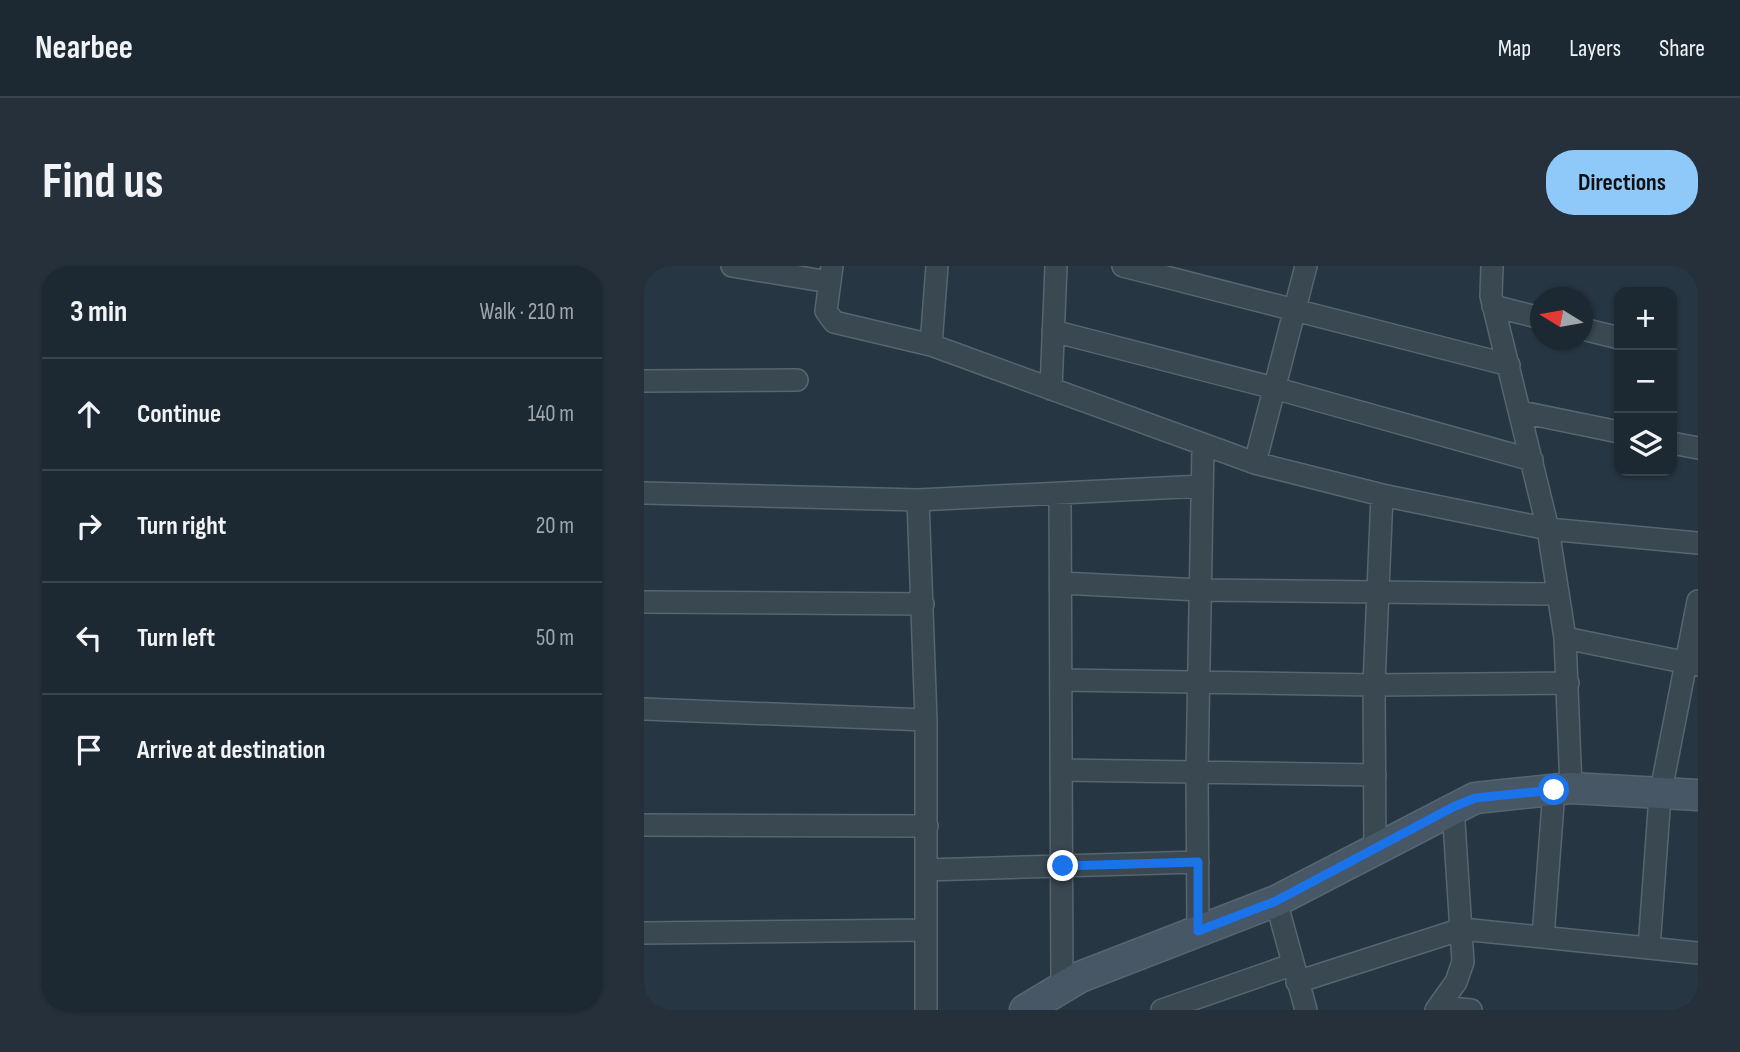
<!DOCTYPE html>
<html lang="en">
<head>
<meta charset="utf-8">
<style>
  body { margin:0; font-family:"Sofia Sans Condensed",sans-serif; background:#25303a; color:#f1f3f6 }
  .controls { position:absolute; right:21px; top:21px; display:grid; overflow:hidden; border-radius:14px; box-shadow:0 2px 5px #0004 }
  .controls button { width:63px; height:63px; display:grid; place-items:center; padding:0; border:0; border-bottom:2px solid #3a444d; background:#1c2832; color:#f1f3f6; font:35px sans-serif }
  .compass { position:absolute; left:886px; top:21px; width:63px; height:63px; border-radius:50%; background:#1c2832; box-shadow:0 2px 5px #0004; rotate:281deg }
  .stop { position:absolute; width:21px; height:21px; margin:-16px; border:5px solid #1a73e8; border-radius:50%; background:#fff }
  .stop.end { background:#1a73e8; border-color:#fff; box-shadow:0 2px 7px #0008 }
  .list { margin:0; padding:0; list-style:none }
  h2 { display:flex; justify-content:space-between; align-items:center; height:91px; margin:0; padding:0 28px; font-size:30px }
  h2 small { font-size:23px; font-weight:400; color:#a0a6ac }
  .list li { display:grid; grid-template-columns:46px 1fr auto; gap:21px; align-items:center; box-sizing:border-box; height:112px; padding:0 28px; border-top:2px solid #3a444d }
  .list b { display:block; font-size:26px; white-space:nowrap }
  .list em { font-size:23px; font-style:normal; color:#a0a6ac }
  .icon { flex:none; width:38px; height:38px; fill:none; stroke:currentColor; stroke-width:2; stroke-linecap:round; stroke-linejoin:round }
  .map { position:relative; flex:none; width:1054px; height:744px; overflow:hidden; border-radius:28px }
  header { display:flex; align-items:center; gap:42px; box-sizing:border-box; height:98px; padding:0 35px; background:#1c2832; border-bottom:2px solid #3a444d }
  header strong { font-size:33px }
  nav { display:flex; gap:38px; margin-inline-start:auto; font-size:24px }
  .intro { display:flex; align-items:center; justify-content:space-between; box-sizing:border-box; height:168px; padding:0 42px }
  h1 { margin:0; font-size:49px }
  .button { padding:18px 32px; border-radius:28px; background:#8fc9f9; color:#111; font-size:24px; font-weight:700 }
  main { display:flex; gap:42px; padding:0 42px }
  aside { flex:1; background:#1c2832; border-radius:28px; box-shadow:0 2px 5px #0004 }
  .map>svg:first-child { display:block }
</style>
</head>
<body>
<header>
<strong>Nearbee</strong>
<nav><a>Map</a><a>Layers</a><a>Share</a></nav>
</header>
<div class="intro"><h1>Find us</h1><a class="button">Directions</a></div>
<main>
<aside>
<h2>3 min<small>Walk · 210 m</small></h2>
<ul class="list">
<li><svg class="icon" aria-label="ahead" viewBox="0 0 24 24"><path d="M12 20V5M6 11l6-6 6 6"/></svg><div><b>Continue</b></div><em>140 m</em></li>
<li><svg class="icon" aria-label="right" viewBox="0 0 24 24"><path d="M7 20v-9h11M14 6l5 5-5 5"/></svg><div><b>Turn right</b></div><em>20 m</em></li>
<li><svg class="icon" aria-label="left" viewBox="0 0 24 24"><path d="M17 20v-9H6M10 6l-5 5 5 5"/></svg><div><b>Turn left</b></div><em>50 m</em></li>
<li><svg class="icon" aria-label="arrive" viewBox="0 0 24 24"><path d="M6 21V4h12l-3 4 3 4H6"/></svg><div><b>Arrive at destination</b></div></li>
</ul>
</aside>
<div class="map">
<svg width="1054" height="744" viewBox="0 0 1054 744">
  <rect width="100%" height="100%" fill="#263642"/>
  <g fill="none" stroke-linecap="round" stroke-linejoin="round">
    <!-- street casing -->
    <g stroke="#58656f" stroke-width="24">
      <path id="street" d="M 88,0 L 185,16
        M 188,0 L 182,45 L 190,56 L 287,79 L 611,197 L 738,229 L 904,263 L 1054,277
        M 479,0 L 865,99
        M 848,0 L 847,30 L 904,263 L 921,372 L 927,522
        M 849,40 L 897,52
        M 939,63 L 975,72
        M 409,65 L 630,122 L 888,194
        M 287,79 L 293,0
        M 0,115 L 153,114
        M 407,123 L 412,0
        M 877,146 L 975,166
        M 1028,177 L 1054,182
        M 611,197 L 662,0
        M 0,227 L 274,234 L 558,220
        M 416,227 L 418,722
        M 274,234 L 282,454 L 282,744
        M 417,317 L 556,324 L 913,328
        M 0,336 L 279,338
        M 921,372 L 1054,399
        M 418,414 L 730,419 L 924,417
        M 0,443 L 282,454
        M 418,504 L 731,509
        M 0,559 L 283,560
        M 731,585 L 730,419 L 738,229
        M 282,604 L 554,596
        M 632,635 L 662,744
        M 554,665 L 553,506 L 559,179
        M 0,667 L 282,664
        M 899,671 L 910,524
        M 1005,682 L 1016,530 L 1054,335
        M 653,716 L 818,663 L 1054,687
        M 795,741 L 827,744
        M 518,744 L 647,699
        M 792,744 L 812,716 L 819,696 L 809,541"/>
    </g>
    <!-- secondary casing -->
    <g stroke="#58656f" stroke-width="33">
      <path id="secondary" d="M 381,744 L 436,711 L 632,635 L 831,532 L 927,522 L 1054,529"/>
    </g>
    <!-- street -->
    <use href="#street" stroke="#3a4852" stroke-width="21"/>
    <!-- secondary -->
    <use href="#secondary" stroke="#485765" stroke-width="30"/>
  </g>
  <g fill="none" stroke-linecap="round" stroke-linejoin="round">
    <!-- route -->
    <path stroke="#1a73e8" stroke-width="9" d="M 419,600 L 554,596 L 554,665 L 632,635 L 809,541 L 831,532 L 910,524"/>
  </g>
</svg>
<div class="controls">
<button>+</button>
<button>−</button>
<button><svg class="icon" aria-label="layers" viewBox="0 0 24 24"><path d="M12 4l9 5-9 5-9-5zM3 14l9 5 9-5"/></svg></button>
</div>
<svg class="compass" viewBox="-18 -18 36 36"><path d="M0-13l5 13h-10z" fill="#e53935"/><path d="M0 13l5-13h-10z" fill="#a0a6ac"/></svg>
<div class="stop" style="left:910px;top:524px"></div>
<div class="stop end" style="left:419px;top:600px"></div>
</div>
</main>
</body>
</html>
